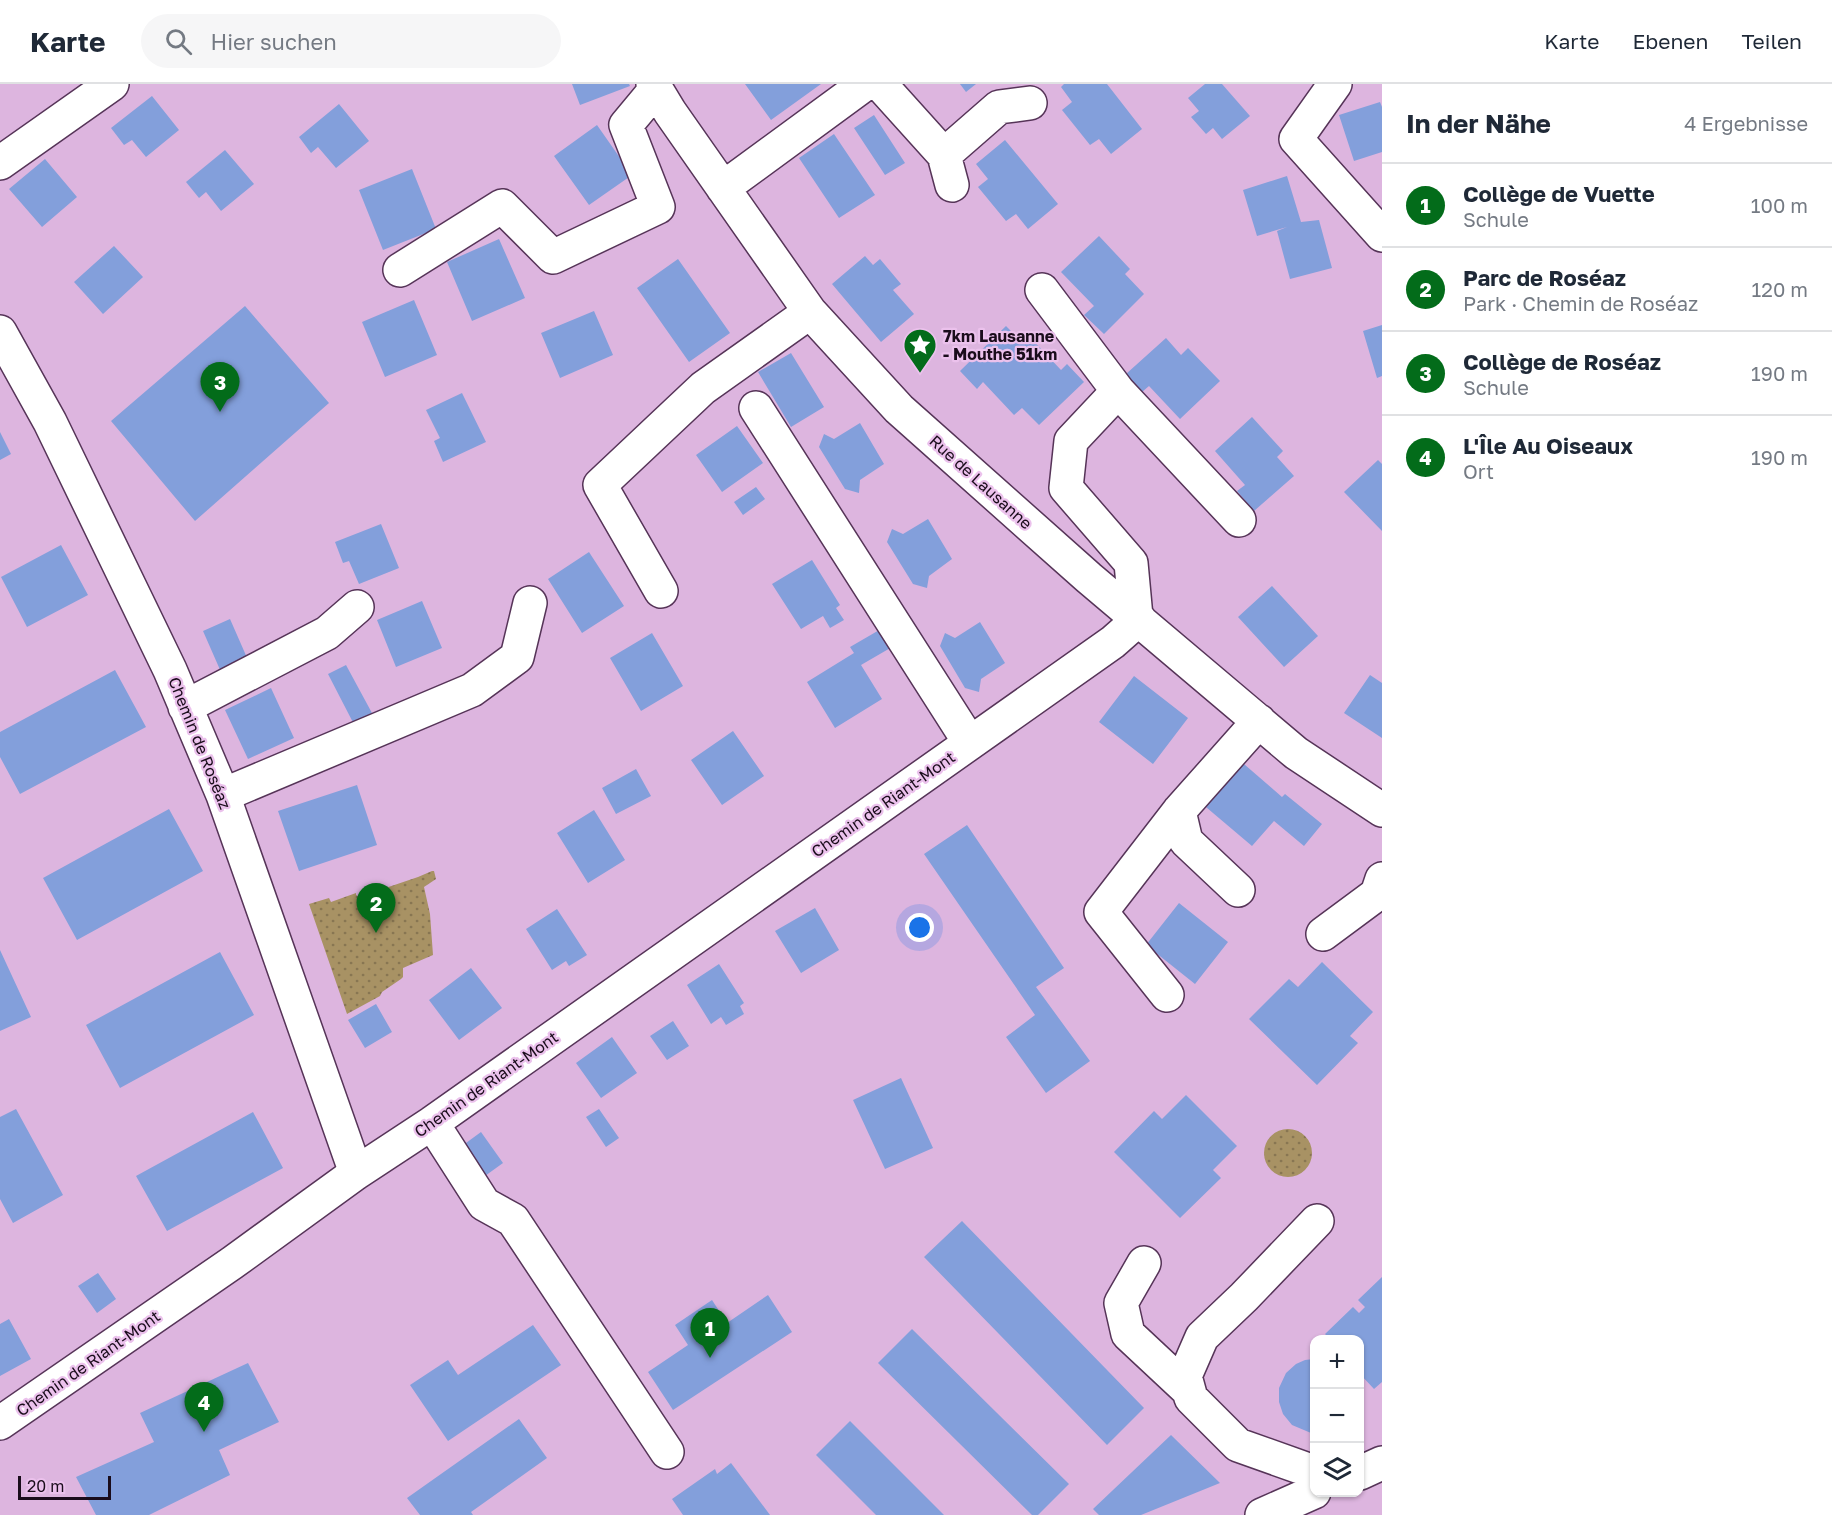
<!DOCTYPE html>
<html lang="de">
<head>
<meta charset="utf-8">
<style>
  body { margin:0; font-family:"Golos Text",sans-serif; background:#f6f6f7; color:#1f2937 }
  .controls { position:absolute; right:18px; bottom:18px; display:grid; overflow:hidden; border-radius:12px; box-shadow:0 2px 4px #0004 }
  .controls button { width:54px; height:54px; display:grid; place-items:center; padding:0; border:0; border-bottom:2px solid #e0e1e3; background:#fff; color:#1f2937; font:30px sans-serif }
  .scale { position:absolute; left:18px; bottom:15px; width:93px; box-sizing:border-box; padding-left:6px; border:3px solid #1a0c1b; border-top:0; font-size:16px; line-height:21px; white-space:nowrap; color:#1a0c1b; -webkit-text-stroke:4px #ebc1ec; paint-order:stroke }
  .you { position:absolute; left:920px; top:844px; width:21px; height:21px; margin:-15px; border:4px solid #fff; border-radius:50%; background:#1a73e8; box-shadow:0 0 0 9px #1a73e833 }
  .badge { display:grid; place-items:center; width:39px; height:39px; border-radius:50%; background:#036c1a; color:#fff; font-size:20px; font-weight:700 }
  .pin { position:absolute; translate:-50% -50px; filter:drop-shadow(0 2px 3px #0008) }
  .pin::after { content:''; position:absolute; top:32px; width:21px; height:18px; background:inherit; clip-path:polygon(0 0,100% 0,50% 100%) }
  .list { margin:0; padding:0; list-style:none }
  h2 { display:flex; justify-content:space-between; align-items:center; height:78px; margin:0; padding:0 24px; font-size:26px }
  h2 small { font-size:20px; font-weight:400; color:#747a83 }
  .list li { display:grid; grid-template-columns:39px 1fr auto; gap:18px; align-items:center; box-sizing:border-box; height:84px; padding:0 24px; border-top:2px solid #e0e1e3 }
  .list b { display:block; font-size:22px; white-space:nowrap }
  .list p { margin:0; font-size:20px; white-space:nowrap; color:#747a83 }
  .list em { font-size:20px; font-style:normal; color:#747a83 }
  .icon { flex:none; width:33px; height:33px; fill:none; stroke:currentColor; stroke-width:2; stroke-linecap:round; stroke-linejoin:round }
  .map { position:relative; flex:none; width:1382px; height:1431px; overflow:hidden }
  header { display:flex; align-items:center; gap:36px; box-sizing:border-box; height:84px; padding:0 30px; background:#fff; border-bottom:2px solid #e0e1e3 }
  header strong { font-size:28px }
  nav { display:flex; gap:33px; margin-inline-start:auto; font-size:21px }
  .search { width:420px; height:54px; background:#f6f6f7; display:flex; align-items:center; gap:15px; box-sizing:border-box; padding:0 21px; border-radius:33px; color:#747a83; font-size:22px }
  main { display:flex }
  aside { flex:1; background:#fff }
  .map>svg:first-child { display:block }
</style>
</head>
<body>
<header>
<strong>Karte</strong>
<div class="search"><svg class="icon" aria-label="search" viewBox="0 0 24 24"><circle cx="10" cy="10" r="6"/><path d="M15 15l6 6"/></svg>Hier suchen</div>
<nav><a>Karte</a><a>Ebenen</a><a>Teilen</a></nav>
</header>
<main>
<div class="map">
<svg width="1382" height="1431" viewBox="0 0 1382 1431">
  <defs>
    <pattern id="grass-dots" width="8" height="8" patternUnits="userSpaceOnUse" patternTransform="scale(1.5)"><rect width="8" height="8" fill="#a89264"/><path d="M2 2h.1M6 6h.1" fill="none" stroke="#887652" stroke-width="1.8" stroke-linecap="round"/></pattern>
  </defs>
  <rect width="100%" height="100%" fill="#ddb5df"/>
  <!-- grass -->
  <path fill="url(#grass-dots)" d="M 432,787 L 434,787 L 436,795 L 424,803 L 430,830 L 433,871 L 403,884 L 403,893 L 401,895 L 382,908 L 380,912 L 347,930 L 309,820 L 329,814 L 331,818 L 356,809 L 356,811 L 359,813 L 418,793 Z
    M1264 1069a24 24 0 1 1 48 0a24 24 0 1 1-48 0Z"/>
  <!-- building -->
  <path fill="#839fdb" d="M 572,0 L 629,0 L 630,2 L 580,21 Z
    M 745,0 L 821,0 L 771,36 Z
    M 960,0 L 976,0 L 966,8 Z
    M 1064,0 L 1107,0 L 1142,45 L 1111,70 L 1099,55 L 1090,61 L 1062,26 L 1072,18 L 1061,3 Z
    M 1205,0 L 1222,0 L 1250,32 L 1222,55 L 1213,44 L 1206,50 L 1191,33 L 1199,27 L 1188,14 Z
    M 152,12 L 179,46 L 146,73 L 132,56 L 124,61 L 111,44 Z
    M 1380,18 L 1382,23 L 1382,68 L 1354,77 L 1339,31 Z
    M 339,20 L 369,57 L 336,84 L 318,63 L 311,69 L 299,53 Z
    M 874,31 L 905,79 L 885,91 L 854,44 Z
    M 597,41 L 632,91 L 589,121 L 554,72 Z
    M 834,50 L 875,111 L 839,134 L 799,74 Z
    M 1005,56 L 1058,120 L 1028,145 L 1016,130 L 1006,137 L 978,103 L 988,95 L 976,80 Z
    M 225,66 L 254,100 L 221,127 L 206,108 L 199,114 L 186,98 Z
    M 45,75 L 77,113 L 42,143 L 9,105 Z
    M 412,85 L 436,145 L 383,166 L 359,106 Z
    M 1287,92 L 1301,138 L 1319,136 L 1332,184 L 1290,195 L 1277,147 L 1287,143 L 1257,152 L 1243,106 Z
    M 1099,152 L 1130,185 L 1125,190 L 1144,210 L 1104,250 L 1084,231 L 1094,222 L 1061,188 Z
    M 499,155 L 525,214 L 472,237 L 447,178 Z
    M 114,162 L 143,193 L 103,230 L 74,198 Z
    M 865,172 L 873,181 L 880,175 L 901,200 L 893,206 L 914,230 L 881,258 L 832,200 Z
    M 678,175 L 730,249 L 689,278 L 637,204 Z
    M 414,216 L 437,271 L 385,293 L 362,238 Z
    M 245,222 L 329,319 L 195,437 L 111,337 Z
    M 594,227 L 613,271 L 560,294 L 541,249 Z
    M 1382,241 L 1382,292 L 1377,294 L 1363,247 Z
    M 1006,242 L 1024,260 L 1030,253 L 1061,286 L 1067,280 L 1084,298 L 1039,341 L 1022,324 L 1014,331 L 983,298 L 977,305 L 960,287 Z
    M 1166,254 L 1181,271 L 1188,264 L 1220,297 L 1180,335 L 1149,302 L 1142,308 L 1126,290 Z
    M 791,269 L 824,323 L 791,343 L 758,288 Z
    M 462,309 L 486,358 L 443,378 L 434,357 L 440,354 L 426,326 Z
    M 1252,333 L 1283,367 L 1277,373 L 1294,392 L 1254,427 L 1237,407 L 1245,401 L 1215,367 Z
    M 860,339 L 884,380 L 860,396 L 859,409 L 845,405 L 819,363 L 824,350 L 834,355 Z
    M 737,342 L 763,379 L 722,408 L 696,371 Z
    M 0,348 L 11,370 L 0,376 Z
    M 1378,376 L 1382,380 L 1382,447 L 1344,408 Z
    M 756,403 L 765,415 L 743,431 L 734,418 Z
    M 928,435 L 952,475 L 929,492 L 927,504 L 913,500 L 887,458 L 892,445 L 903,450 Z
    M 381,440 L 399,484 L 359,500 L 349,477 L 343,479 L 335,458 Z
    M 61,461 L 88,511 L 27,543 L 1,493 Z
    M 589,468 L 624,522 L 582,549 L 548,495 Z
    M 812,476 L 840,521 L 836,524 L 844,536 L 830,544 L 823,532 L 801,545 L 772,500 Z
    M 1272,502 L 1318,552 L 1284,583 L 1238,533 Z
    M 422,517 L 442,564 L 396,583 L 377,536 Z
    M 230,535 L 248,576 L 221,588 L 203,547 Z
    M 980,538 L 1005,579 L 981,595 L 979,608 L 965,604 L 940,562 L 945,549 L 955,554 Z
    M 881,545 L 892,563 L 861,581 L 882,615 L 835,644 L 807,598 L 854,569 L 850,563 Z
    M 652,549 L 683,602 L 641,627 L 610,574 Z
    M 346,581 L 379,642 L 360,652 L 328,590 Z
    M 115,586 L 146,643 L 20,710 L 0,673 L 0,648 Z
    M 1370,591 L 1382,599 L 1382,654 L 1344,629 Z
    M 1134,592 L 1188,634 L 1153,680 L 1099,638 Z
    M 271,604 L 294,654 L 248,675 L 225,626 Z
    M 733,647 L 764,692 L 722,721 L 691,676 Z
    M 1237,674 L 1282,713 L 1285,710 L 1322,740 L 1304,762 L 1274,737 L 1252,762 L 1200,718 Z
    M 636,685 L 651,712 L 616,730 L 602,704 Z
    M 357,701 L 377,761 L 299,787 L 278,727 Z
    M 169,725 L 203,787 L 77,856 L 43,794 Z
    M 594,726 L 625,776 L 588,799 L 557,749 Z
    M 967,741 L 1064,884 L 1036,903 L 1090,977 L 1046,1009 L 1006,953 L 1035,931 L 924,770 Z
    M 1179,819 L 1228,858 L 1195,900 L 1146,861 Z
    M 815,824 L 839,866 L 801,889 L 775,847 Z
    M 557,825 L 587,871 L 569,882 L 566,877 L 552,886 L 526,845 Z
    M 0,866 L 31,933 L 0,947 Z
    M 220,868 L 254,931 L 120,1004 L 86,941 Z
    M 1322,878 L 1373,928 L 1350,952 L 1358,959 L 1317,1001 L 1249,935 L 1289,895 L 1298,903 Z
    M 719,880 L 744,919 L 740,922 L 744,930 L 726,941 L 721,933 L 711,940 L 687,901 Z
    M 471,884 L 502,924 L 459,956 L 429,916 Z
    M 376,920 L 392,948 L 365,964 L 348,936 Z
    M 673,937 L 689,962 L 667,976 L 650,952 Z
    M 612,953 L 637,989 L 601,1014 L 576,979 Z
    M 901,994 L 933,1064 L 885,1085 L 853,1016 Z
    M 1186,1011 L 1237,1062 L 1213,1086 L 1221,1094 L 1180,1134 L 1114,1068 L 1154,1027 L 1162,1035 Z
    M 16,1025 L 63,1111 L 13,1139 L 0,1115 L 0,1033 Z
    M 599,1025 L 619,1054 L 606,1063 L 586,1033 Z
    M 253,1028 L 283,1084 L 167,1147 L 136,1092 Z
    M 481,1048 L 503,1079 L 478,1097 L 455,1067 Z
    M 962,1137 L 1144,1324 L 1107,1361 L 924,1173 Z
    M 98,1189 L 116,1215 L 97,1229 L 78,1202 Z
    M 1382,1193 L 1382,1298 L 1374,1305 L 1360,1290 L 1360,1256 L 1331,1256 L 1325,1250 L 1353,1223 L 1359,1229 L 1365,1223 L 1358,1216 Z
    M 768,1211 L 792,1248 L 673,1326 L 648,1288 L 688,1261 L 675,1241 L 712,1216 L 727,1239 Z
    M 9,1235 L 31,1275 L 0,1292 L 0,1240 Z
    M 533,1241 L 561,1281 L 448,1357 L 410,1301 L 448,1276 L 458,1291 Z
    M 912,1245 L 1069,1400 L 1038,1431 L 1032,1431 L 878,1279 Z
    M 1314,1275 L 1314,1349 L 1311,1349 L 1292,1341 L 1283,1330 L 1279,1318 L 1279,1304 L 1286,1289 L 1296,1280 L 1305,1276 Z
    M 248,1279 L 279,1338 L 219,1366 L 230,1391 L 149,1431 L 96,1431 L 76,1393 L 154,1358 L 140,1329 Z
    M 519,1335 L 547,1374 L 471,1428 L 473,1431 L 420,1431 L 407,1414 Z
    M 850,1337 L 944,1431 L 876,1431 L 816,1371 Z
    M 1171,1351 L 1220,1399 L 1141,1431 L 1099,1431 L 1093,1425 Z
    M 731,1379 L 770,1431 L 683,1431 L 672,1415 L 715,1385 L 717,1390 Z"/>
  <g fill="none" stroke-linecap="round" stroke-linejoin="round">
    <!-- minor casing -->
    <g stroke="#563458" stroke-width="36">
      <path id="minor" d="M 653,0 L 670,28 L 810,228 L 899,325 L 1089,494 L 1296,669 L 1382,726
        M 880,0 L 944,71 L 999,23 L 1030,19
        M 1335,0 L 1296,55 L 1382,151
        M 944,71 L 952,101
        M 0,79 L 112,0
        M 723,104 L 865,0
        M 400,186 L 502,122 L 553,173 L 658,123 L 626,41 L 656,5
        M 1042,206 L 1118,307 L 1071,357 L 1066,404 L 1131,479 L 1136,533
        M 0,248 L 50,338 L 170,586 L 223,711 L 356,1089
        M 1118,307 L 1239,436
        M 756,324 L 970,659
        M 661,507 L 600,401 L 703,304 L 810,228
        M 185,623 L 327,549 L 357,523
        M 223,711 L 472,606 L 517,573 L 530,519
        M 1179,727 L 1186,757 L 1238,806
        M 1323,850 L 1377,810 L 1382,795
        M 1167,911 L 1101,828 L 1179,727 L 1259,637
        M 432,1039 L 484,1120 L 513,1136 L 667,1368
        M 1144,1179 L 1121,1219 L 1128,1250 L 1189,1307
        M 0,1339 L 232,1179 L 356,1089 L 432,1039 L 1113,558 L 1139,535
        M 1314,1388 L 1238,1361 L 1191,1314 L 1185,1292 L 1202,1253 L 1244,1213 L 1317,1137
        M 1360,1389 L 1382,1379
        M 1262,1431 L 1314,1408"/>
    </g>
    <!-- minor -->
    <use href="#minor" stroke="#fff" stroke-width="33"/>
  </g>
  <!-- icons -->
  <defs>
    <g id="sight-pin" transform="scale(1.725)"><path d="M0 17L-7.5 6A9.5 9.5 0 1 1 7.5 6Z" fill="#036c1a" stroke="#ebc1ec"/><path d="M0-6L1.8-2.2L6-1.7L2.9 1.2L3.7 5.4L0 3.3L-3.7 5.4L-2.9 1.2L-6-1.7L-1.8-2.2Z" fill="#fff"/></g>
  </defs>
  <g fill-rule="evenodd">
    <use href="#sight-pin" x="920" y="261"/>
  </g>
  <g text-anchor="middle" stroke-width="4.5" stroke-linejoin="round" paint-order="stroke">
    <!-- poi labels -->
    <g font-size="16" font-weight="bold" fill="#1a0c1b" stroke="#ebc1ec" text-anchor="start">
      <text x="943" y="258">7km Lausanne<tspan x="943" dy="18">- Mouthe 51km</tspan></text>
    </g>
    <!-- street labels -->
    <g font-size="16" fill="#1a0c1b" stroke="#ebc1ec">
      <text transform="translate(981 398) rotate(42)" y="6">Rue de Lausanne</text>
      <text transform="translate(200 659) rotate(68)" y="6">Chemin de Roséaz</text>
      <text transform="translate(883 720) rotate(-35)" y="6">Chemin de Riant-Mont</text>
      <text transform="translate(486 1000) rotate(-35)" y="6">Chemin de Riant-Mont</text>
      <text transform="translate(88 1279) rotate(-35)" y="6">Chemin de Riant-Mont</text>
    </g>
  </g>
</svg>
<div class="controls">
<button>+</button>
<button>−</button>
<button><svg class="icon" aria-label="layers" viewBox="0 0 24 24"><path d="M12 4l9 5-9 5-9-5zM3 14l9 5 9-5"/></svg></button>
</div>
<div class="scale">20 m</div>
<div class="you"></div>
<div class="pin badge" style="left:710px;top:1274px">1</div>
<div class="pin badge" style="left:376px;top:849px">2</div>
<div class="pin badge" style="left:220px;top:328px">3</div>
<div class="pin badge" style="left:204px;top:1348px">4</div>
</div>
<aside>
<h2>In der Nähe<small>4 Ergebnisse</small></h2>
<ul class="list">
<li><span class="badge">1</span><div><b>Collège de Vuette</b><p>Schule</p></div><em>100 m</em></li>
<li><span class="badge">2</span><div><b>Parc de Roséaz</b><p>Park · Chemin de Roséaz</p></div><em>120 m</em></li>
<li><span class="badge">3</span><div><b>Collège de Roséaz</b><p>Schule</p></div><em>190 m</em></li>
<li><span class="badge">4</span><div><b>L'Île Au Oiseaux</b><p>Ort</p></div><em>190 m</em></li>
</ul>
</aside>
</main>
</body>
</html>
